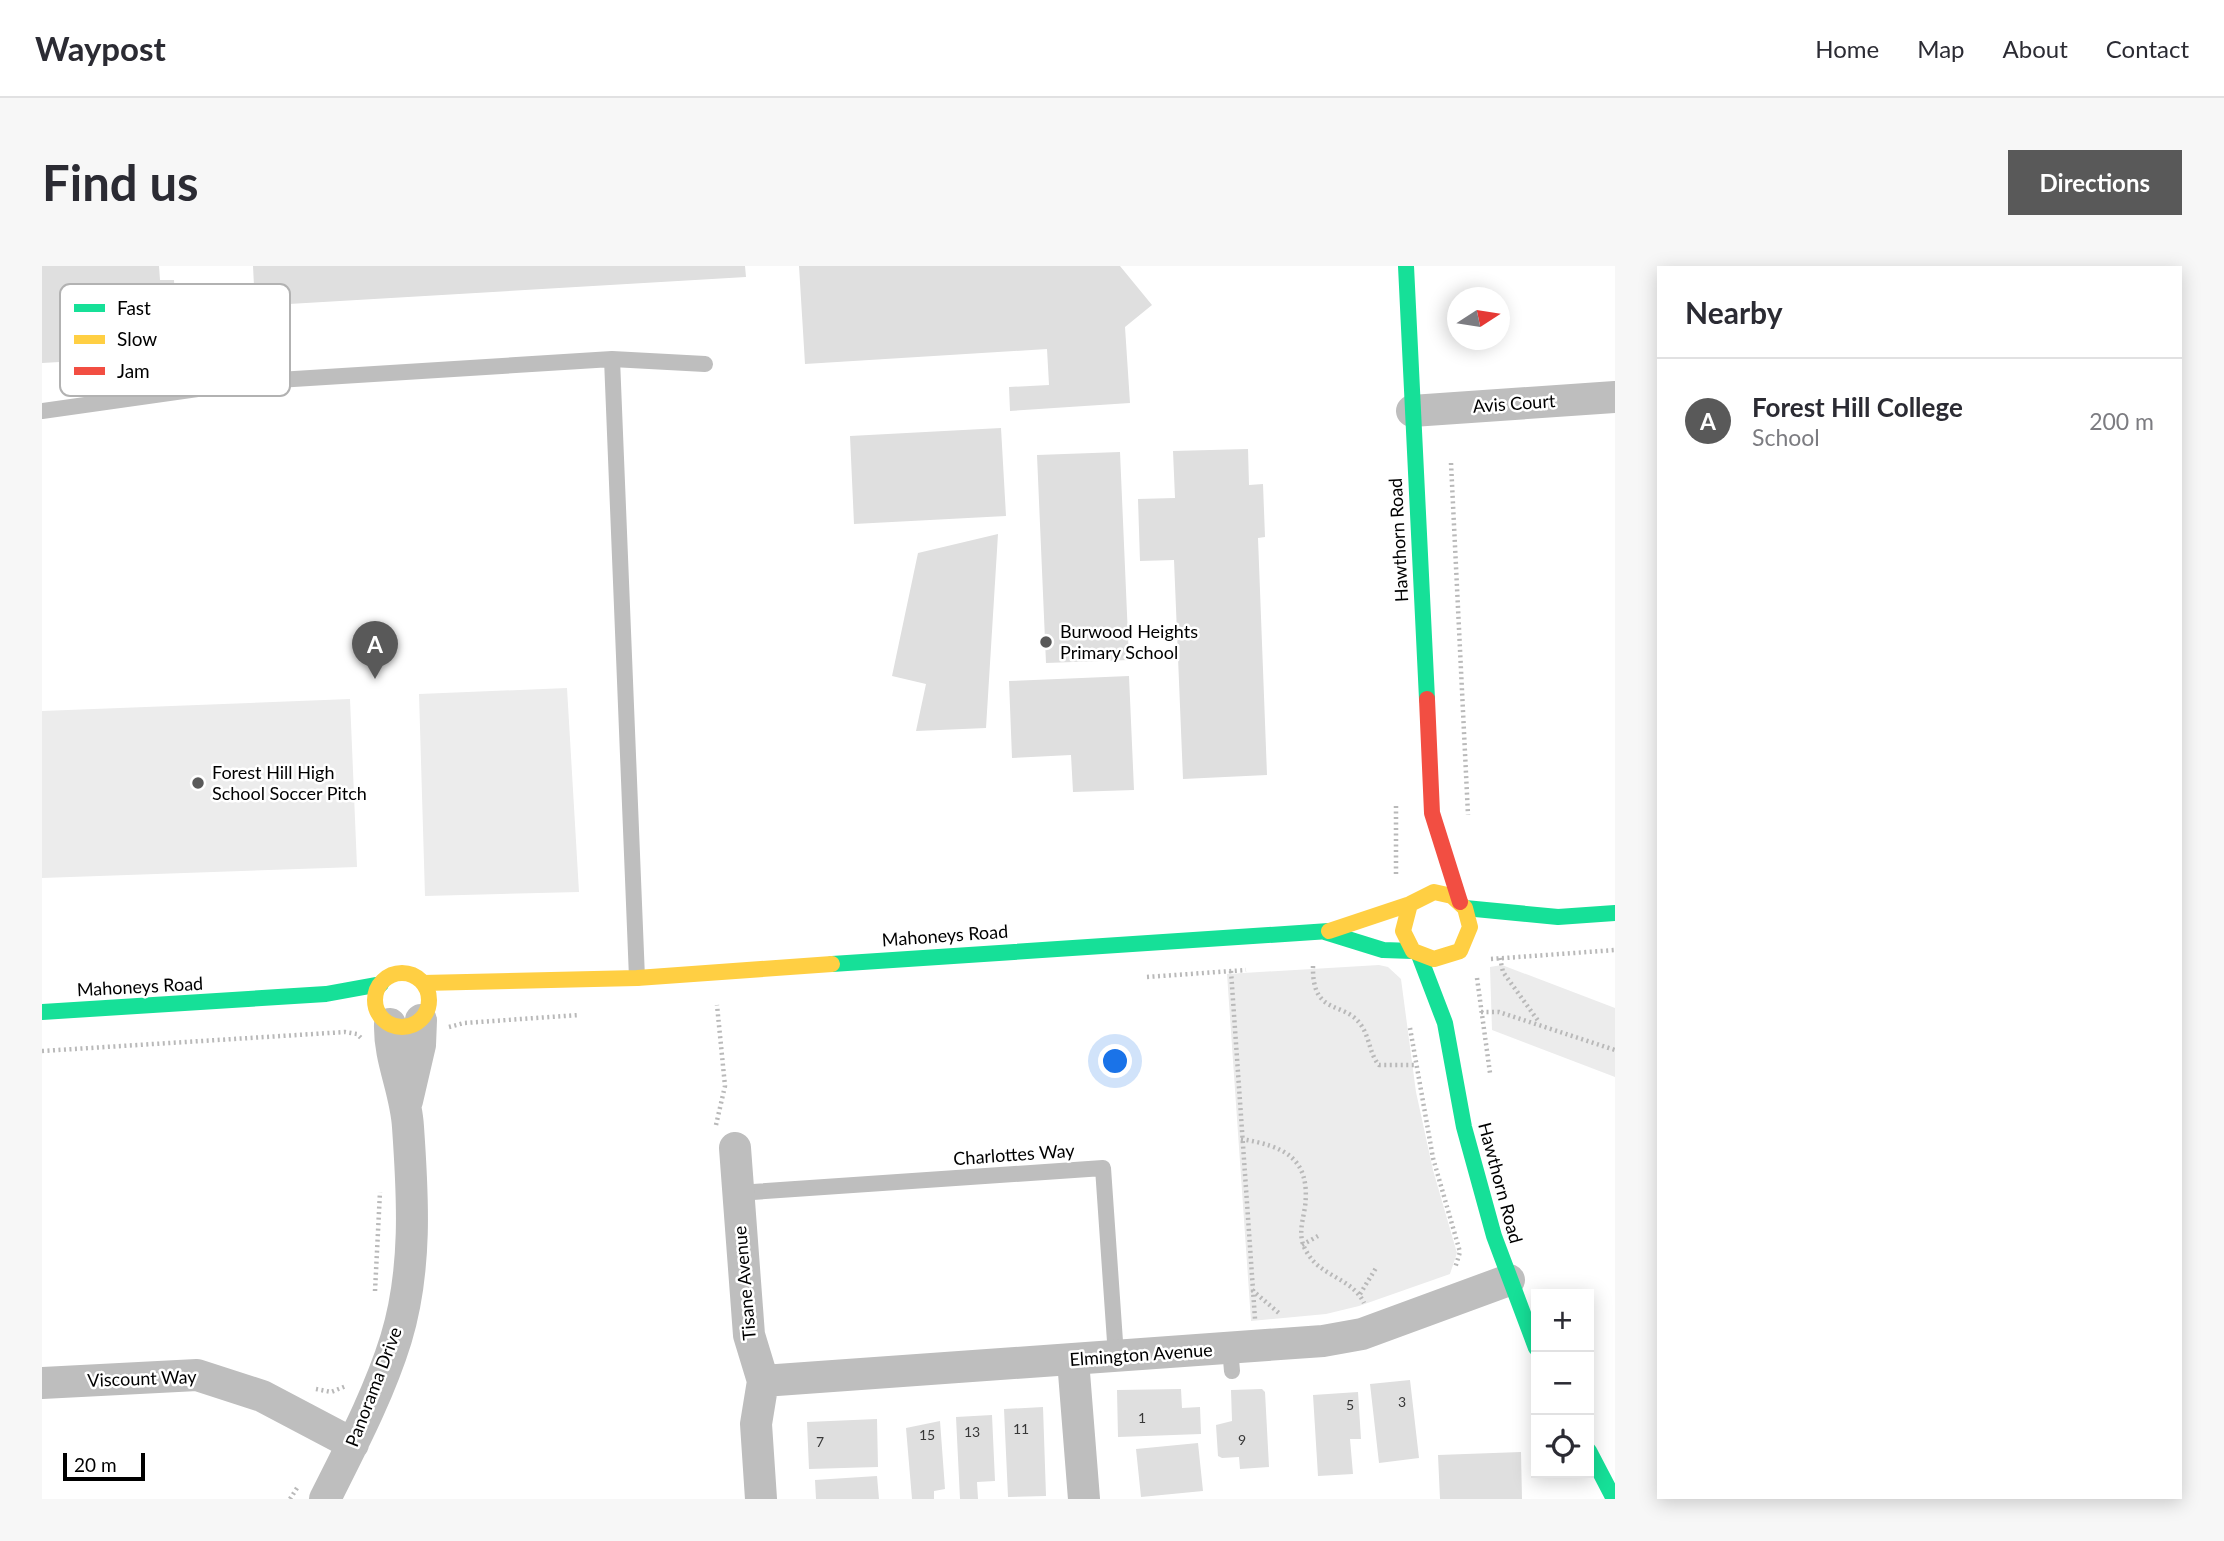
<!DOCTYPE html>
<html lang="en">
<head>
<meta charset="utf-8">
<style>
  body { margin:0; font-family:Lato,sans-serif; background:#f7f7f7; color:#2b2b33 }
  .controls { position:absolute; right:21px; bottom:21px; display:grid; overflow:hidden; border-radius:0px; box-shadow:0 4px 18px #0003 }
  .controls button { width:63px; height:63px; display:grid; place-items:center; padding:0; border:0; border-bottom:2px solid #e1e1e2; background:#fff; color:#2b2b33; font:35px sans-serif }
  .compass { position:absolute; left:1405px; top:21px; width:63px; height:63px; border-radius:50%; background:#fff; box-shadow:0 4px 18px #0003; rotate:78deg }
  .scale { position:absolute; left:21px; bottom:18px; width:82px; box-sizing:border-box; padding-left:7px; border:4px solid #000; border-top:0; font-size:19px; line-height:24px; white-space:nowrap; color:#000; -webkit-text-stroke:5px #fff; paint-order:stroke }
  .you { position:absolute; left:1074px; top:796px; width:24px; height:24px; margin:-18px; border:5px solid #fff; border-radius:50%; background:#1a73e8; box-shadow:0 0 0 10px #1a73e833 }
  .badge { display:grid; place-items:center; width:46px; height:46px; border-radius:50%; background:#595959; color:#fff; font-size:23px; font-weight:700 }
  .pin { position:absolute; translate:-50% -58px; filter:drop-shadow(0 2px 4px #0008) }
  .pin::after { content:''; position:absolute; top:37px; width:24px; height:21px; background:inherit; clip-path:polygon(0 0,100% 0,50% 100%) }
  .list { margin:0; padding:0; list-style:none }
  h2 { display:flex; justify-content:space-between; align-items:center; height:91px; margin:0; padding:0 28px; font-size:30px }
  h2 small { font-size:23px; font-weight:400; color:#7c7c81 }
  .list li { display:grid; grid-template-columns:46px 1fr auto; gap:21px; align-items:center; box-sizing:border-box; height:126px; padding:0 28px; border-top:2px solid #e1e1e2 }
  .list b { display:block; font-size:26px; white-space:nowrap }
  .list p { margin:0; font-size:23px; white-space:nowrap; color:#7c7c81 }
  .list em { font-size:23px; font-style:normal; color:#7c7c81 }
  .icon { flex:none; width:38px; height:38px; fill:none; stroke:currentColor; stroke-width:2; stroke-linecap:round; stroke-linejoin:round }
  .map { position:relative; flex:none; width:1573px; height:1233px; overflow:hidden; border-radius:0px }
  header { display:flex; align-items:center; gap:42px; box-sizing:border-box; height:98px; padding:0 35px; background:#fff; border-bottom:2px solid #e1e1e2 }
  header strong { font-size:33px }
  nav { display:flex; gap:38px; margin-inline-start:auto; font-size:24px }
  .intro { display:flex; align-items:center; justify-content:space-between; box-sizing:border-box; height:168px; padding:0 42px }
  h1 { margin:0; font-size:49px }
  .button { padding:18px 32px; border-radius:0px; background:#595959; color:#fff; font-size:24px; font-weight:700 }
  main { display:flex; gap:42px; padding:0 42px }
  aside { flex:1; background:#fff; border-radius:0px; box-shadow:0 4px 18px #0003 }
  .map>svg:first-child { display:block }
</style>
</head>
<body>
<header>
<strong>Waypost</strong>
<nav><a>Home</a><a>Map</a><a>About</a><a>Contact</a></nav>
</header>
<div class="intro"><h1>Find us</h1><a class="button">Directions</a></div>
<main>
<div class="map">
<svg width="1573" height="1233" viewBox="0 0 1573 1233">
  <rect width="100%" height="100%" fill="#fff"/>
  <!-- green -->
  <path fill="#ececec" d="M 525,422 L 537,626 L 383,630 L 377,428 Z
    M 308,433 L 315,601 L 0,612 L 0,445 Z
    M 1337,699 L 1346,701 L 1359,713 L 1374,826 L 1391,904 L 1415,987 L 1408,1008 L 1317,1040 L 1284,1048 L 1209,1055 L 1185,708 Z
    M 1460,699 L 1573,742 L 1573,811 L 1450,764 L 1448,701 Z"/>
  <!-- building -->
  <path fill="#dfdfdf" d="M 0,0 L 117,0 L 118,14 L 132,14 L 135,65 L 105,66 L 107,91 L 0,97 Z
    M 211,0 L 703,0 L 704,11 L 213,40 Z
    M 757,0 L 1078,0 L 1110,39 L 1083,61 L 1088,137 L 968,145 L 967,121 L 1007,119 L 1005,83 L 763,98 Z
    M 959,162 L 964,250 L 812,258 L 808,170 Z
    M 1206,183 L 1207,219 L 1221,218 L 1223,271 L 1216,272 L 1225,509 L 1141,513 L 1132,294 L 1098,295 L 1096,233 L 1133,232 L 1131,185 Z
    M 1078,186 L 1087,394 L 1004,397 L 995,189 Z
    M 956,268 L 944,462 L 874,465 L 884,418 L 850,410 L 876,287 Z
    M 1087,410 L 1092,524 L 1031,526 L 1029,489 L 970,492 L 967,415 Z
    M 1368,1114 L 1377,1192 L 1337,1197 L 1328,1118 Z
    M 1139,1123 L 1140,1142 L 1158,1141 L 1159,1168 L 1076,1171 L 1075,1124 Z
    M 1220,1123 L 1223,1126 L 1227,1201 L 1198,1203 L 1197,1191 L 1180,1192 L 1176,1190 L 1174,1159 L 1190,1155 L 1189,1124 Z
    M 1316,1126 L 1319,1173 L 1308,1173 L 1311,1208 L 1276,1210 L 1271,1129 Z
    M 1001,1141 L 1004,1230 L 966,1231 L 962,1143 Z
    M 950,1149 L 953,1215 L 935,1216 L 936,1233 L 918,1233 L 914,1151 Z
    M 835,1153 L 836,1201 L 767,1203 L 765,1156 Z
    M 898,1155 L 903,1223 L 892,1225 L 892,1233 L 870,1233 L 864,1162 Z
    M 1156,1177 L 1161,1225 L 1099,1231 L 1094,1183 Z
    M 1479,1186 L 1480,1233 L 1398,1233 L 1396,1189 Z
    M 835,1210 L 837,1233 L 774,1233 L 773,1214 Z"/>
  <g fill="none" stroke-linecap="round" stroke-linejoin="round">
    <!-- path -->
    <path stroke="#b9b9b9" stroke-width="4.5" stroke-dasharray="2 3.5" stroke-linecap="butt" d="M 1409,197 L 1426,549
      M 1354,608 L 1354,537
      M 1458,692 L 1461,706 L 1497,756
      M 1449,693 L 1573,684
      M 1271,700 C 1270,751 1302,734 1319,759 C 1328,772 1327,787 1337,799 L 1373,799
      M 1189,705 L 1213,1053
      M 1105,711 L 1204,704
      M 1435,712 L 1448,807
      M 1439,746 L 1457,746 L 1573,784
      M 407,761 L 422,757 L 537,749
      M 1368,762 L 1391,892 L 1418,986 L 1413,1002
      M 0,785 L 303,766 L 315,768 L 320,773
      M 674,859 L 683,820 L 675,739
      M 1199,873 C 1242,880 1269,892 1263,941 C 1260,959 1255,972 1266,988 C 1280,1011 1310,1012 1322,1037
      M 1260,979 L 1276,970
      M 1210,1024 L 1238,1048
      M 333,1025 L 338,926
      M 1318,1028 L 1334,1002
      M 274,1123 L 289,1126 L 304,1120
      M 248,1233 L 255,1222"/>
    <!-- lane -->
    <path stroke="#bebebe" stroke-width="16" d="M 570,93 L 595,712
      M 0,145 L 205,116 L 570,93 L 663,98
      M 696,927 L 1061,902 L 1074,1090
      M 1188,1082 L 1190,1105"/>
    <!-- street -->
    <path stroke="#bebebe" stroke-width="32" d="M 1370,145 L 1573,131
      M 365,835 L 378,779 L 379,754
      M 693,882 L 707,1069 L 721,1115 L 714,1158 L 719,1233
      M 1031,1094 L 1042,1233
      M 721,1115 L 1281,1075 L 1320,1068 L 1467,1014
      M 0,1117 L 155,1109 L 220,1130 L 311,1178
      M 283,1233 C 309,1181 337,1128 354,1073 C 375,1004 371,932 366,861 C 364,825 347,794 348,758"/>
    <!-- fast -->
    <path stroke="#16e098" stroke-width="16" d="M 1364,0 L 1385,433
      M 1423,642 L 1516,651 L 1573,647
      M 1283,666 L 1341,684 L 1371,685
      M 1377,689 L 1403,757 L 1422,861 L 1452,970 L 1494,1082
      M 790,698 L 1287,665
      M 0,746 L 284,728 L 339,718
      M 1547,1185 L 1572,1233"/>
    <!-- slow -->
    <path stroke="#ffcf43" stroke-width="16" d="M 1287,665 L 1368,638 L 1392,626 L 1410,630 L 1423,642 L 1428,661 L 1418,685 L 1392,693 L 1371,685 L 1361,665 L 1368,638
      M333 734a27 27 0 1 1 54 0a27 27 0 1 1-54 0Z
      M 381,717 L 595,712 L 790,698"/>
    <!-- jam -->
    <path stroke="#f24e42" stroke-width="16" d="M 1385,433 L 1390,547 L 1418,636"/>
  </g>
  <!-- markers -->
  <g fill="#595959" stroke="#fff" stroke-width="2.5">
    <circle cx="1004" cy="376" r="7"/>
    <circle cx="156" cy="517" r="7"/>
  </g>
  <g text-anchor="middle" stroke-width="5" stroke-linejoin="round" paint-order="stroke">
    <!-- number labels -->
    <g font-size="14" fill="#383838">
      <text x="1360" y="1141">3</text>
      <text x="1308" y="1144">5</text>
      <text x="1100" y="1157">1</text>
      <text x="979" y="1168">11</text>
      <text x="930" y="1171">13</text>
      <text x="885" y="1174">15</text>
      <text x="1200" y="1179">9</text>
      <text x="778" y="1181">7</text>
    </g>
    <!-- street labels -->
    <g font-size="18" fill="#000" stroke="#fff">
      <text transform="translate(1472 138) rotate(-4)" y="6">Avis Court</text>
      <text transform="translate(1357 274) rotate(-93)" y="6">Hawthorn Road</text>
      <text transform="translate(903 670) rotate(-4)" y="6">Mahoneys Road</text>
      <text transform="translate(98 721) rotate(-3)" y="6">Mahoneys Road</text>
      <text transform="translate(972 889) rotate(-4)" y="6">Charlottes Way</text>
      <text transform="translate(1458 917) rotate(75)" y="6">Hawthorn Road</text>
      <text transform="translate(703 1017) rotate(-95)" y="6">Tisane Avenue</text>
      <text transform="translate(1099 1089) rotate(-4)" y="6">Elmington Avenue</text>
      <text transform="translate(100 1113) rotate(-2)" y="6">Viscount Way</text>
      <text transform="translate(332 1121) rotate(-69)" y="6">Panorama Drive</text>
    </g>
    <!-- poi labels -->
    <g font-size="18" fill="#000" stroke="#fff" text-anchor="start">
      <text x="1018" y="372">Burwood Heights<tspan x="1018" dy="21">Primary School</tspan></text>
      <text x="170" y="513">Forest Hill High<tspan x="170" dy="21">School Soccer Pitch</tspan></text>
    </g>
  </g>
  <!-- legend -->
  <rect x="18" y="18" width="230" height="112" rx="10" fill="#fff" stroke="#b2b2b2" stroke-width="2"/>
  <rect x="32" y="38" width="31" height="8" fill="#16e098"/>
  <rect x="32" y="69" width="31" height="9" fill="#ffcf43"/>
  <rect x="32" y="101" width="31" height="8" fill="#f24e42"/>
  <g font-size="19" fill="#000">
    <text x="75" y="49">Fast</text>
    <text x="75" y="80">Slow</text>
    <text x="75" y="112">Jam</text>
  </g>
</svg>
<div class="controls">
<button>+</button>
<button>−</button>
<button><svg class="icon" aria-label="locate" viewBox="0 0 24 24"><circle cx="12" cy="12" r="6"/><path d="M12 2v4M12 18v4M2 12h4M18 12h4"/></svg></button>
</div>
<svg class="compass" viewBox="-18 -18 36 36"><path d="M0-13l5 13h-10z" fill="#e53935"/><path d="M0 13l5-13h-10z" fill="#7c7c81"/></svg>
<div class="scale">20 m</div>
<div class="you"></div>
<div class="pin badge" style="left:333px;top:413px">A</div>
</div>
<aside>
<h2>Nearby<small></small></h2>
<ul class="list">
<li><span class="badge">A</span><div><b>Forest Hill College</b><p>School</p></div><em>200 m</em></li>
</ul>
</aside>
</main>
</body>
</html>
